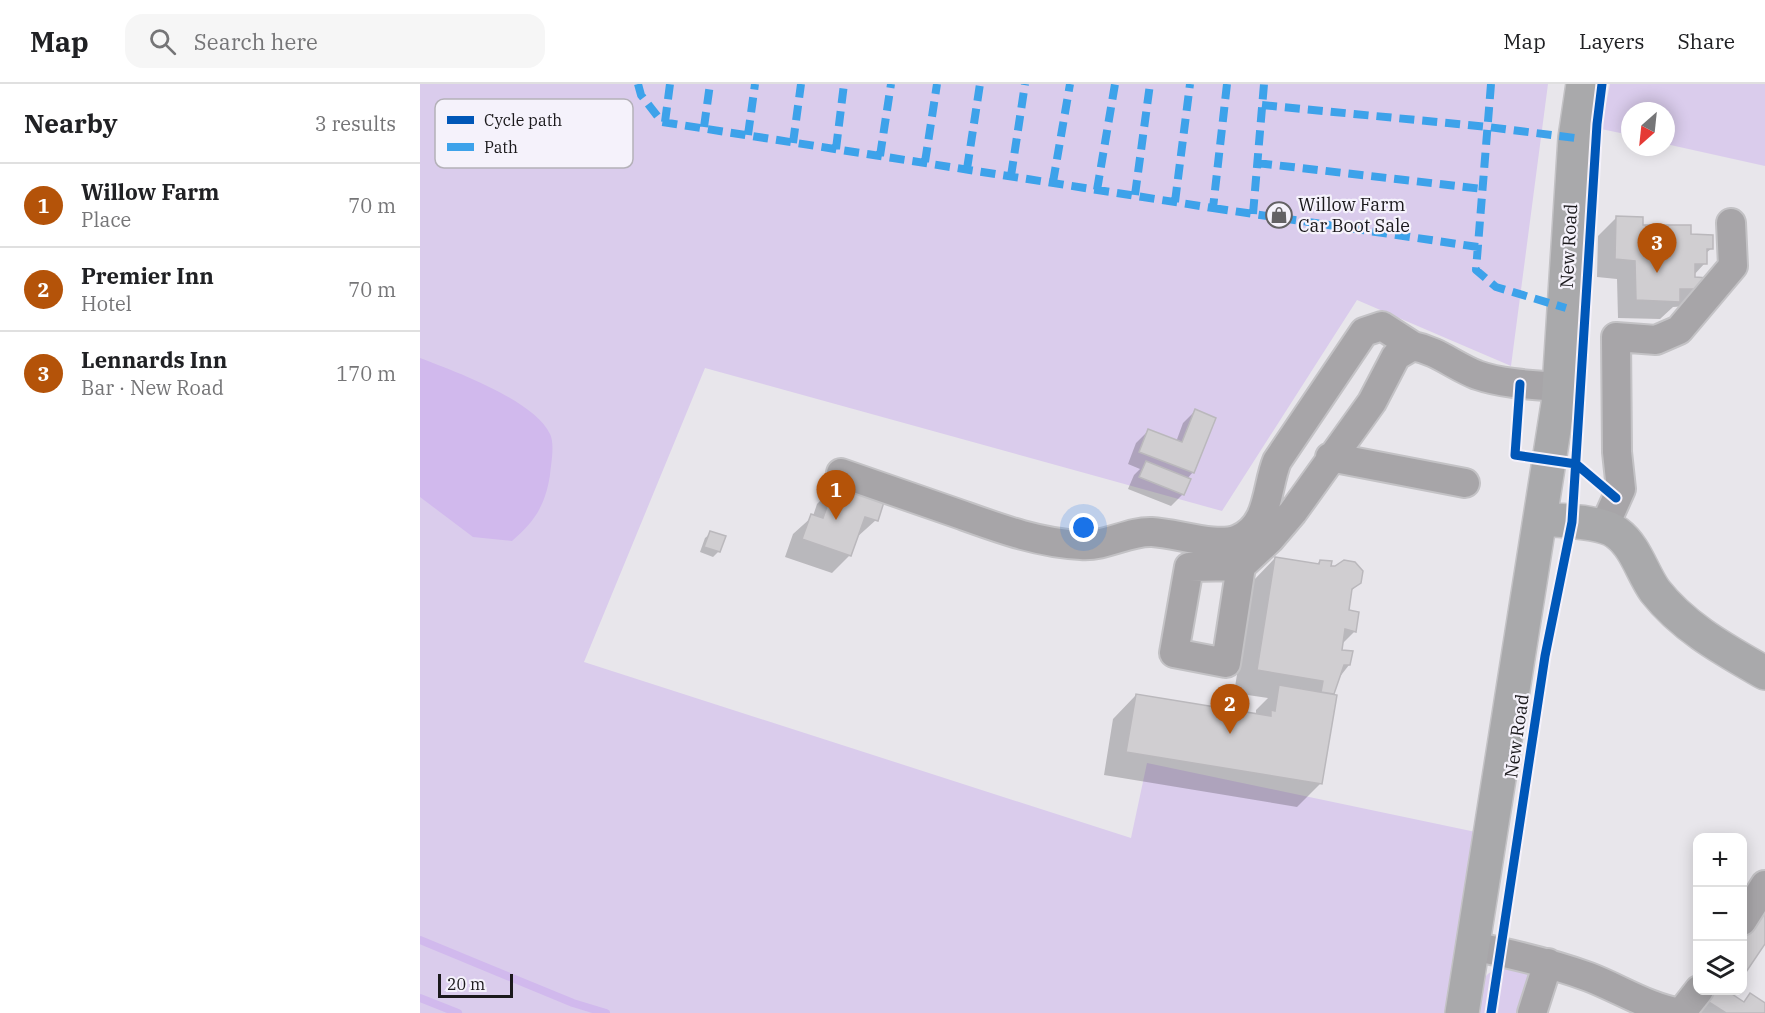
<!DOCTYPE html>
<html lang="en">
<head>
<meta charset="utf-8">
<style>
  body { margin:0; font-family:"IBM Plex Serif",serif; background:#f6f6f6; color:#202124 }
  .controls { position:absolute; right:18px; bottom:18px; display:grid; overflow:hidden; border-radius:12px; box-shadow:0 3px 15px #0003 }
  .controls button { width:54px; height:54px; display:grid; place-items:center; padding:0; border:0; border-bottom:2px solid #e0e0e0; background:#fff; color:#202124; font:30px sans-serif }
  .compass { position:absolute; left:1201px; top:18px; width:54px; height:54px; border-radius:50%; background:#fff; box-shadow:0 3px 15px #0003; rotate:207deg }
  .scale { position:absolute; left:18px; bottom:15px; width:75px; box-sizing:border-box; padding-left:6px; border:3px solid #1b191c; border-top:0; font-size:16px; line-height:21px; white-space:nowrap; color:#1b191c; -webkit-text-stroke:4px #f5f2fb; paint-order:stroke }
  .you { position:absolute; left:664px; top:444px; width:21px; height:21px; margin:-15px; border:4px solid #fff; border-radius:50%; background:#1a73e8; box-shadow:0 0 0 9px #1a73e833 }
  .badge { display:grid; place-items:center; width:39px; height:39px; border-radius:50%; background:#b45309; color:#fff; font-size:20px; font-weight:700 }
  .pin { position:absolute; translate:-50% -50px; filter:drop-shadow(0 2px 3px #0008) }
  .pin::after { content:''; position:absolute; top:32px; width:21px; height:18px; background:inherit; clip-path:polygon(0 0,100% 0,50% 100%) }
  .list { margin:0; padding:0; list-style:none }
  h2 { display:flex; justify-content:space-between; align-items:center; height:78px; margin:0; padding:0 24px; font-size:26px }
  h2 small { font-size:20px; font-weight:400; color:#757577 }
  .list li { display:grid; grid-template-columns:39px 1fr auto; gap:18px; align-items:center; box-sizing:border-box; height:84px; padding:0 24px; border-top:2px solid #e0e0e0 }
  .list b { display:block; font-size:22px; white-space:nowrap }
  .list p { margin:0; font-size:20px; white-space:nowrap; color:#757577 }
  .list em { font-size:20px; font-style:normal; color:#757577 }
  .icon { flex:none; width:33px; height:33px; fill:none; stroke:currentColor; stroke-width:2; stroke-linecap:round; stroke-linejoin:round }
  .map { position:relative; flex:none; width:1345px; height:929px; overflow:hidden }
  header { display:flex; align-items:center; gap:36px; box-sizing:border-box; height:84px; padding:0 30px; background:#fff; border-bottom:2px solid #e0e0e0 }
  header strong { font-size:28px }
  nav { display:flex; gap:33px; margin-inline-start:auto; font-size:21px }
  .search { width:420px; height:54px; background:#f6f6f6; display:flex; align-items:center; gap:15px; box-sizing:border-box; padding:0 21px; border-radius:18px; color:#757577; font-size:22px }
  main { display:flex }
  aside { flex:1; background:#fff }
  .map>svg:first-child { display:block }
</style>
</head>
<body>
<header>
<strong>Map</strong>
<div class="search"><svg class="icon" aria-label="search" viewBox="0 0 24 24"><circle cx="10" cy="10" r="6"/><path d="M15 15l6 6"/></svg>Search here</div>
<nav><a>Map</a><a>Layers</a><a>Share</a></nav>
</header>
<main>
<aside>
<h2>Nearby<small>3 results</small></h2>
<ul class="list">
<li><span class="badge">1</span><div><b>Willow Farm</b><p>Place</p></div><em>70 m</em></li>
<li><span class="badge">2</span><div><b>Premier Inn</b><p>Hotel</p></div><em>70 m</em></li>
<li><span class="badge">3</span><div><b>Lennards Inn</b><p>Bar · New Road</p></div><em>170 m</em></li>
</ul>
</aside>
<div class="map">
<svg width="1345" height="929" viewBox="0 0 1345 929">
  <rect width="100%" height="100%" fill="#e8e6eb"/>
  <!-- green -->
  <path fill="#daccec" d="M 0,0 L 1128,0 L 1091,282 L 937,216 L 802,427 L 285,284 L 164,578 L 711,754 L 727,679 L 1070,751 L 1042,929 L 0,929 Z
    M 1190,0 L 1345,0 L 1345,82 L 1246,60 L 1246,27 L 1210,27 L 1210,51 L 1181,45 Z
    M 1097,882 L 1108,886 L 1112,897 L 1104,929 L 1058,929 C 1065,892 1057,887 1097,882 Z"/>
  <!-- water -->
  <path fill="#d1b9ed" d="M 0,274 C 34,287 114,316 130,350 C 135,360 131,380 130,391 C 125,422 115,437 92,457 L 53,453 L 0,413 Z"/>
  <!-- shadow -->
  <path fill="#0003" d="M 1196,134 L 1222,142 L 1270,152 L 1292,164 L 1285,170 L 1285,179 L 1273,192 L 1273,194 L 1286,195 L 1268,222 L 1253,223 L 1240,235 L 1198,234 L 1197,195 L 1177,193 L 1178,152 Z
    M 775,327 L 773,388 L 767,395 L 763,410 L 751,422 L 708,405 L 714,391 L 720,385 L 708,380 L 716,359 L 728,347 L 756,358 L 763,339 Z
    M 415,402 L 456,436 L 436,454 L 430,471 L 412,489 L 365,473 L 373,450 L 393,432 L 397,420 Z
    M 291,449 L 299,467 L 293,473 L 280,468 L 285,454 Z
    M 855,474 L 896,481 L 900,477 L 940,499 L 930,508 L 927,527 L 935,547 L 922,560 L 920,567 L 929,581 L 915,599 L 901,699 L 877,723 L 684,691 L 693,635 L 716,611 L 836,631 L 836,626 L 848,614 L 814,609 L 832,498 Z
    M 1285,906 L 1310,910 L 1323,919 L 1330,911 L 1345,921 L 1345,929 L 1270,929 Z"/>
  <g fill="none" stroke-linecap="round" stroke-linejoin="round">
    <!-- stream -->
    <path stroke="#d1b9ed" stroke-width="8" d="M 0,856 L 153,919 L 186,929
      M 0,914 L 38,929"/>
  </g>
  <!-- building -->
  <path fill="#d0ced1" stroke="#bab8bc" stroke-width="1.5" d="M 1196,132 L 1223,133 L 1223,141 L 1271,141 L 1271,150 L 1293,151 L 1293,165 L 1287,165 L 1287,180 L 1275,180 L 1275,193 L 1288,194 L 1287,205 L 1260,205 L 1260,218 L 1216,216 L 1215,177 L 1195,175 Z
    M 775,325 L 796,334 L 774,389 L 719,368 L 728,345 L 762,358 Z
    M 726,377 L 771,395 L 764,411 L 719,393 Z
    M 415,400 L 464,418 L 458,437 L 445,433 L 431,472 L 382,455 L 391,430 L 403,434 Z
    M 290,447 L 306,452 L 300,468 L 284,463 Z
    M 855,473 L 899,480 L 900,476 L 912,477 L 911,482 L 915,482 L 924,476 L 935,478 L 943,487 L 941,499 L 932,505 L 929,526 L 939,528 L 936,548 L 925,545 L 922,566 L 933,567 L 930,581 L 924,581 L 914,610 L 901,608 L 903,597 L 837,586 Z
    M 859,601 L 917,611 L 902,700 L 706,668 L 716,610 L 851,632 L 851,626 L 855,627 Z
    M 1345,822 L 1345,860 L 1322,894 L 1322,856 Z
    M 1290,906 L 1314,906 L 1312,910 L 1324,918 L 1330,909 L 1345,919 L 1345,929 L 1306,929 L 1284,915 Z"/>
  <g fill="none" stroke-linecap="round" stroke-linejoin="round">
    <!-- minor casing -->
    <g stroke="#c3c2c5" stroke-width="32">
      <path id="minor" d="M 910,373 L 1045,399
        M 421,389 C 462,403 502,417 542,431 C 581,445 619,459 661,461 C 686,463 708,447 732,448 C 756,449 797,464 818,455 C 850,442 846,403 857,377 L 944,248 L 962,242 L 993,262
        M 1184,443 L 1201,405 L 1197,368 L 1196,253 L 1236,256 L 1259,246 L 1313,182 L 1311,139
        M 821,482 L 806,579 L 754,569 L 769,483 L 821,482 L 850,455 L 873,428 L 952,318 L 976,272 L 993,262 C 1018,267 1034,282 1057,291 C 1083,300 1113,301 1140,303
        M 1322,837 L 1345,801
        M 1052,862 C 1092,870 1131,879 1169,893 C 1200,905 1229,924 1261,929
        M 1112,929 L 1128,879
        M 1261,929 L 1279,906"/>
    </g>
    <!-- major casing -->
    <g stroke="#c3c2c5" stroke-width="36">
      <path id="major" d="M 1121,435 C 1141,437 1182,437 1197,449 C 1216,463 1222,489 1235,507 C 1264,544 1305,566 1345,589
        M 1042,929 L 1138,320 L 1155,54 L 1163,0"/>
    </g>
    <!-- minor -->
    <use href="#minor" stroke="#a7a5a8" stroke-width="28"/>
    <!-- major -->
    <use href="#major" stroke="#a9a9ab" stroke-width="33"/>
    <!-- quiet -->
    <path stroke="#3da2ea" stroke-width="8" stroke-dasharray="15 8" stroke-linecap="butt" d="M 218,0 L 221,11 L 242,38 L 793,124 L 807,0
      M 1071,0 L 1056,186 L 1076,203 L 1146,224
      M 842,21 L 1068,43 L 1155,54
      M 245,38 L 250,0
      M 284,43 L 290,0
      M 328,51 L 335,0
      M 373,59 L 381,0
      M 416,65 L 424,0
      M 460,72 L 471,0
      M 505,78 L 517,0
      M 837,79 L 1063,105
      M 547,85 L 560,0
      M 591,92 L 605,0
      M 633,98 L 650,0
      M 677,106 L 695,0
      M 715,111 L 730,0
      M 755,118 L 770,0
      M 793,124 L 1058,163
      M 833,130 L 844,0"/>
    <!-- cycleway casing -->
    <g stroke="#f5f2fb" stroke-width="13">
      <path id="cycleway" d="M 1100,300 L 1095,371 L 1156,380 L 1196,414
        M 1071,929 L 1125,572 L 1152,438 L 1177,40 L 1182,0"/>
    </g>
    <!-- cycleway -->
    <use href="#cycleway" stroke="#0057b8" stroke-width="9"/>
  </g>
  <!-- icons -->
  <defs>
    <g id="shop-ring" transform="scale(1.35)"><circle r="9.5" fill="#f5f2fb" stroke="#636164" stroke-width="1.5"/><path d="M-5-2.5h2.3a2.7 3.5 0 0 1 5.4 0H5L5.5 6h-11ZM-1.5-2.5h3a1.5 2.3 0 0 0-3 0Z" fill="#636164"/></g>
  </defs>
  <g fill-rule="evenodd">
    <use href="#shop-ring" x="859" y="131"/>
  </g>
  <g text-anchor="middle" stroke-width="4.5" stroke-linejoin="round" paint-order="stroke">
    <!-- poi labels -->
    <g font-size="18" fill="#1b191c" stroke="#f5f2fb" text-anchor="start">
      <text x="878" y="127">Willow Farm<tspan x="878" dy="21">Car Boot Sale</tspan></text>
    </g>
    <!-- street labels -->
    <g font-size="18" fill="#1b191c" stroke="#f5f2fb">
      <text transform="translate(1149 162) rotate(-87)" y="6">New Road</text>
      <text transform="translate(1097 652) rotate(-82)" y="6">New Road</text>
    </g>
  </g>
  <!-- legend -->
  <rect x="15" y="15" width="198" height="69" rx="9" fill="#f5f2fb" stroke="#b4b1b8" stroke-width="1.5"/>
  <rect x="27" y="32" width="27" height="8" fill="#0057b8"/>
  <rect x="27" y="59" width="27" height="8" fill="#3da2ea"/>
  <g font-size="16" fill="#1b191c">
    <text x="64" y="42">Cycle path</text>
    <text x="64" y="69">Path</text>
  </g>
</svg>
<div class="controls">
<button>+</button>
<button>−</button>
<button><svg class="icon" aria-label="layers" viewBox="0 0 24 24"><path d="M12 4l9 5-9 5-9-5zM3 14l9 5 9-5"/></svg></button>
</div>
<svg class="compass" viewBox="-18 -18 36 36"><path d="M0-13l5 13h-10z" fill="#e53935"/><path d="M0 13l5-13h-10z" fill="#757577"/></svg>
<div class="scale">20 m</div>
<div class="you"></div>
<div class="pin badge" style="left:416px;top:436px">1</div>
<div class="pin badge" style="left:810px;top:650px">2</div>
<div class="pin badge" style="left:1237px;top:189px">3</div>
</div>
</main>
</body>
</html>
